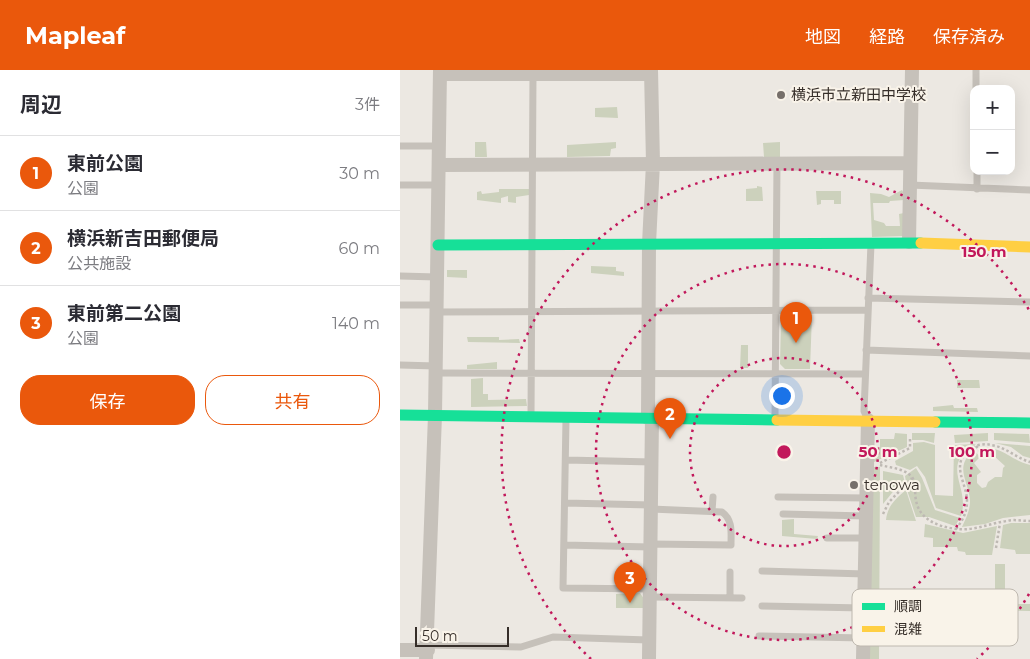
<!DOCTYPE html>
<html lang="ja">
<head>
<meta charset="utf-8">
<style>
  body { margin:0; font-family:Montserrat,"Noto Sans JP",sans-serif; background:#f2f2f3; color:#2b2b33 }
  .controls { position:absolute; right:15px; top:15px; display:grid; overflow:hidden; border-radius:10px; box-shadow:0 5px 20px #0002 }
  .controls button { width:45px; height:45px; display:grid; place-items:center; padding:0; border:0; border-bottom:1px solid #e1e1e2; background:#fff; color:#2b2b33; font:25px sans-serif }
  .scale { position:absolute; left:15px; bottom:12px; width:94px; box-sizing:border-box; padding-left:5px; border:2px solid #362e29; border-top:0; font-size:14px; line-height:18px; white-space:nowrap; color:#362e29; -webkit-text-stroke:4px #f9f3e9; paint-order:stroke }
  .you { position:absolute; left:381px; top:325px; width:18px; height:18px; margin:-12px; border:4px solid #fff; border-radius:50%; background:#1a73e8; box-shadow:0 0 0 8px #1a73e833 }
  .badge { display:grid; place-items:center; width:32px; height:32px; border-radius:50%; background:#ea580c; color:#fff; font-size:16px; font-weight:700 }
  .pin { position:absolute; translate:-50% -41px; filter:drop-shadow(0 1px 2px #0008) }
  .pin::after { content:''; position:absolute; top:26px; width:18px; height:15px; background:inherit; clip-path:polygon(0 0,100% 0,50% 100%) }
  .list { margin:0; padding:0; list-style:none }
  h2 { display:flex; justify-content:space-between; align-items:center; height:65px; margin:0; padding:0 20px; font-size:21px }
  h2 small { font-size:16px; font-weight:400; color:#7c7c81 }
  .list li { display:grid; grid-template-columns:32px 1fr auto; gap:15px; align-items:center; box-sizing:border-box; height:75px; padding:0 20px; border-top:1px solid #e1e1e2 }
  .list b { display:block; font-size:19px; white-space:nowrap }
  .list p { margin:0; font-size:16px; white-space:nowrap; color:#7c7c81 }
  .list em { font-size:16px; font-style:normal; color:#7c7c81 }
  .actions { display:flex; gap:10px; padding:15px 20px }
  .actions a { flex:1; padding:11px 0; border:1px solid #ea580c; border-radius:20px; text-align:center; font-size:18px; color:#ea580c }
  .actions .main { background:#ea580c; color:#fff }
  .map { position:relative; flex:none; width:630px; height:589px; overflow:hidden }
  header { display:flex; align-items:center; gap:30px; box-sizing:border-box; height:70px; padding:0 25px; background:#ea580c; color:#fff }
  header strong { font-size:24px }
  nav { display:flex; gap:28px; margin-inline-start:auto; font-size:18px }
  main { display:flex }
  aside { flex:1; background:#fff }
  .map>svg:first-child { display:block }
</style>
</head>
<body>
<header>
<strong>Mapleaf</strong>
<nav><a>地図</a><a>経路</a><a>保存済み</a></nav>
</header>
<main>
<aside>
<h2>周辺<small>3件</small></h2>
<ul class="list">
<li><span class="badge">1</span><div><b>東前公園</b><p>公園</p></div><em>30 m</em></li>
<li><span class="badge">2</span><div><b>横浜新吉田郵便局</b><p>公共施設</p></div><em>60 m</em></li>
<li><span class="badge">3</span><div><b>東前第二公園</b><p>公園</p></div><em>140 m</em></li>
</ul>
<div class="actions"><a class="main">保存</a><a>共有</a></div>
</aside>
<div class="map">
<svg width="630" height="589" viewBox="0 0 630 589">
  <rect width="100%" height="100%" fill="#ece8e2"/>
  <!-- green -->
  <path fill="#ccd1bc" d="M 217,37 L 218,48 L 195,47 L 195,38 Z
    M 75,72 L 86,72 L 87,87 L 75,87 Z
    M 216,72 L 216,78 L 211,79 L 210,86 L 167,87 L 167,75 Z
    M 380,72 L 380,87 L 364,87 L 363,73 Z
    M 357,116 L 362,117 L 363,131 L 346,131 L 346,119 L 357,118 Z
    M 99,119 L 129,119 L 129,125 L 116,127 L 116,133 L 108,132 L 108,126 L 101,128 L 101,133 L 77,130 L 77,122 L 81,121 L 82,124 L 99,122 Z
    M 502,120 L 504,124 L 504,130 L 490,131 L 489,133 L 473,133 L 474,150 L 484,153 L 486,156 L 500,156 L 499,144 L 504,143 L 504,166 L 472,167 L 470,123 L 481,124 L 489,127 Z
    M 416,121 L 441,121 L 441,134 L 434,134 L 434,130 L 421,130 L 421,134 L 417,135 Z
    M 191,196 L 216,197 L 216,201 L 224,202 L 224,206 L 191,203 Z
    M 47,200 L 67,200 L 67,208 L 47,207 Z
    M 389,244 L 412,245 L 410,299 L 385,299 L 380,294 L 381,251 Z
    M 67,267 L 99,267 L 99,270 L 119,269 L 120,273 L 68,272 Z
    M 341,275 L 348,275 L 348,298 L 340,298 Z
    M 97,292 L 97,299 L 67,299 L 67,295 Z
    M 83,308 L 83,324 L 88,324 L 88,330 L 126,329 L 127,336 L 71,337 L 71,309 Z
    M 557,310 L 579,310 L 580,318 L 557,318 Z
    M 553,335 L 554,338 L 577,338 L 578,342 L 533,341 L 533,337 Z
    M 495,363 L 507,364 L 507,377 L 474,392 L 473,379 L 480,377 L 480,369 L 494,369 Z
    M 512,363 L 535,363 L 534,373 L 523,370 L 512,370 Z
    M 588,363 L 588,371 L 555,373 L 554,365 Z
    M 594,363 L 629,364 L 630,373 L 594,370 Z
    M 524,372 L 535,375 L 535,425 L 553,426 L 554,375 L 576,374 C 538,396 571,416 561,446 L 536,438 L 525,407 L 517,396 L 510,400 L 496,395 L 495,391 L 513,381 L 513,373 Z
    M 595,373 L 630,376 L 630,388 L 623,386 L 611,377 Z
    M 579,377 C 605,377 608,389 630,395 L 630,445 L 603,448 L 585,454 L 562,457 C 566,448 570,441 570,431 C 569,410 553,398 574,380 L 580,387 L 574,393 L 581,402 L 577,405 L 577,413 L 582,418 L 586,417 L 588,412 L 595,407 L 602,407 L 603,398 L 605,396 L 594,386 L 590,389 Z
    M 473,397 L 480,397 L 479,589 L 468,589 Z
    M 516,398 L 522,408 L 535,440 L 560,448 L 555,456 L 529,447 L 516,447 L 508,423 L 505,406 Z
    M 483,401 L 503,405 L 505,413 L 496,418 L 483,434 Z
    M 506,420 L 516,451 L 486,450 C 487,437 496,428 506,420 Z
    M 394,449 L 394,464 L 418,466 L 417,469 L 382,466 L 382,450 Z
    M 611,453 L 630,453 L 630,484 L 616,484 L 615,480 L 600,478 L 603,455 Z
    M 525,454 L 563,463 L 597,456 L 592,485 L 566,485 L 565,482 L 558,481 L 557,477 L 533,477 L 533,468 L 524,467 Z
    M 595,494 L 605,494 L 605,534 L 630,534 L 630,541 L 537,539 L 537,533 L 595,532 Z
    M 240,523 L 244,529 L 244,538 L 216,538 L 216,524 Z"/>
  <g fill="none" stroke-linecap="round" stroke-linejoin="round">
    <!-- path -->
    <path stroke="#beb9b3" stroke-width="2.5" stroke-dasharray="2.5 2.5" stroke-linecap="butt" d="M 576,376 L 585,388
      M 480,393 L 510,378 L 510,367
      M 480,395 C 491,398 504,398 512,407 C 517,414 514,423 516,430 C 519,450 539,457 557,459 C 575,461 590,453 607,451 C 614,449 622,451 630,451
      M 483,444 L 489,432 L 512,408
      M 556,459 C 563,450 567,442 567,431 C 567,413 550,395 569,380 C 575,375 584,373 591,375 C 606,377 616,388 630,392
      M 596,478 L 600,453"/>
    <!-- lane -->
    <path stroke="#c6c1ba" stroke-width="7" d="M 576,0 L 576,19
      M 0,76 L 39,76
      M 577,101 L 577,119
      M 0,115 L 38,115
      M 510,115 L 630,120
      M 0,206 L 37,207
      M 468,228 L 630,232
      M 0,235 L 37,235
      M 37,242 L 467,240
      M 466,280 L 630,286
      M 0,295 L 36,296
      M 36,303 L 465,304
      M 131,346 L 133,4
      M 375,348 L 377,93
      M 166,349 L 163,518 L 250,519
      M 468,350 L 464,341 L 471,174
      M 166,390 L 252,392
      M 378,427 L 467,428
      M 165,433 L 251,435
      M 312,441 L 313,427
      M 383,444 L 466,446
      M 427,468 L 466,468
      M 251,474 L 331,475 C 331,462 333,450 322,442 L 251,439
      M 164,475 L 250,477
      M 362,501 L 465,504
      M 250,527 L 342,528
      M 330,528 L 330,502
      M 362,536 L 464,538
      M 359,566 L 464,568
      M 28,575 L 121,577 L 153,567 L 249,570"/>
    <!-- street -->
    <path stroke="#c6c1ba" stroke-width="14" d="M 40,4 L 251,4
      M 39,95 L 510,93
      M 509,172 L 512,0
      M 248,348 L 249,174 L 253,93 L 251,0
      M 0,580 L 28,580
      M 26,589 L 35,345 L 40,0
      M 249,589 L 252,348
      M 463,589 L 468,350"/>
    <!-- fast -->
    <path stroke="#16e098" stroke-width="11" d="M 38,175 L 521,173
      M 0,345 L 377,350
      M 535,352 L 630,353"/>
    <!-- slow -->
    <path stroke="#ffcf43" stroke-width="11" d="M 521,173 L 630,177
      M 377,350 L 535,352"/>
  </g>
  <!-- distance rings -->
  <g fill="none" stroke="#c2185b" stroke-width="2.5" stroke-dasharray="2.5 5">
    <circle cx="384" cy="382" r="94"/>
    <circle cx="384" cy="382" r="188"/>
    <path d="M629 524A283 283 0 0 1 577 589M191 589A283 283 0 1 1 629 240"/>
  </g>
  <!-- markers -->
  <g fill="#766f6a" stroke="#f9f3e9" stroke-width="2">
    <circle cx="381" cy="25" r="5"/>
    <circle cx="454" cy="415" r="5"/>
  </g>
  <g text-anchor="middle" stroke-width="4" stroke-linejoin="round" paint-order="stroke">
    <!-- poi labels -->
    <g font-size="15" fill="#362e29" stroke="#f9f3e9" text-anchor="start">
      <text x="391" y="30">横浜市立新田中学校</text>
      <text x="464" y="420">tenowa</text>
    </g>
  </g>
  <!-- legend -->
  <rect x="452" y="519" width="166" height="57" rx="8" fill="#f9f3e9" stroke="#beb8af" stroke-width="1"/>
  <rect x="462" y="533" width="23" height="7" fill="#16e098"/>
  <rect x="462" y="556" width="23" height="6" fill="#ffcf43"/>
  <g font-size="14" fill="#362e29">
    <text x="494" y="541">順調</text>
    <text x="494" y="564">混雑</text>
  </g>
  <circle cx="384" cy="382" r="8" fill="#c2185b" stroke="#f9f3e9" stroke-width="2.5"/>
  <g font-size="15" text-anchor="middle" font-weight="bold" fill="#c2185b" stroke="#f9f3e9" stroke-width="4" stroke-linejoin="round" paint-order="stroke">
    <text x="584" y="187">150 m</text>
    <text x="478" y="387">50 m</text>
    <text x="572" y="387">100 m</text>
  </g>
</svg>
<div class="controls">
<button>+</button>
<button>−</button>
</div>
<div class="scale">50 m</div>
<div class="you"></div>
<div class="pin badge" style="left:396px;top:273px">1</div>
<div class="pin badge" style="left:270px;top:369px">2</div>
<div class="pin badge" style="left:230px;top:533px">3</div>
</div>
</main>
</body>
</html>
